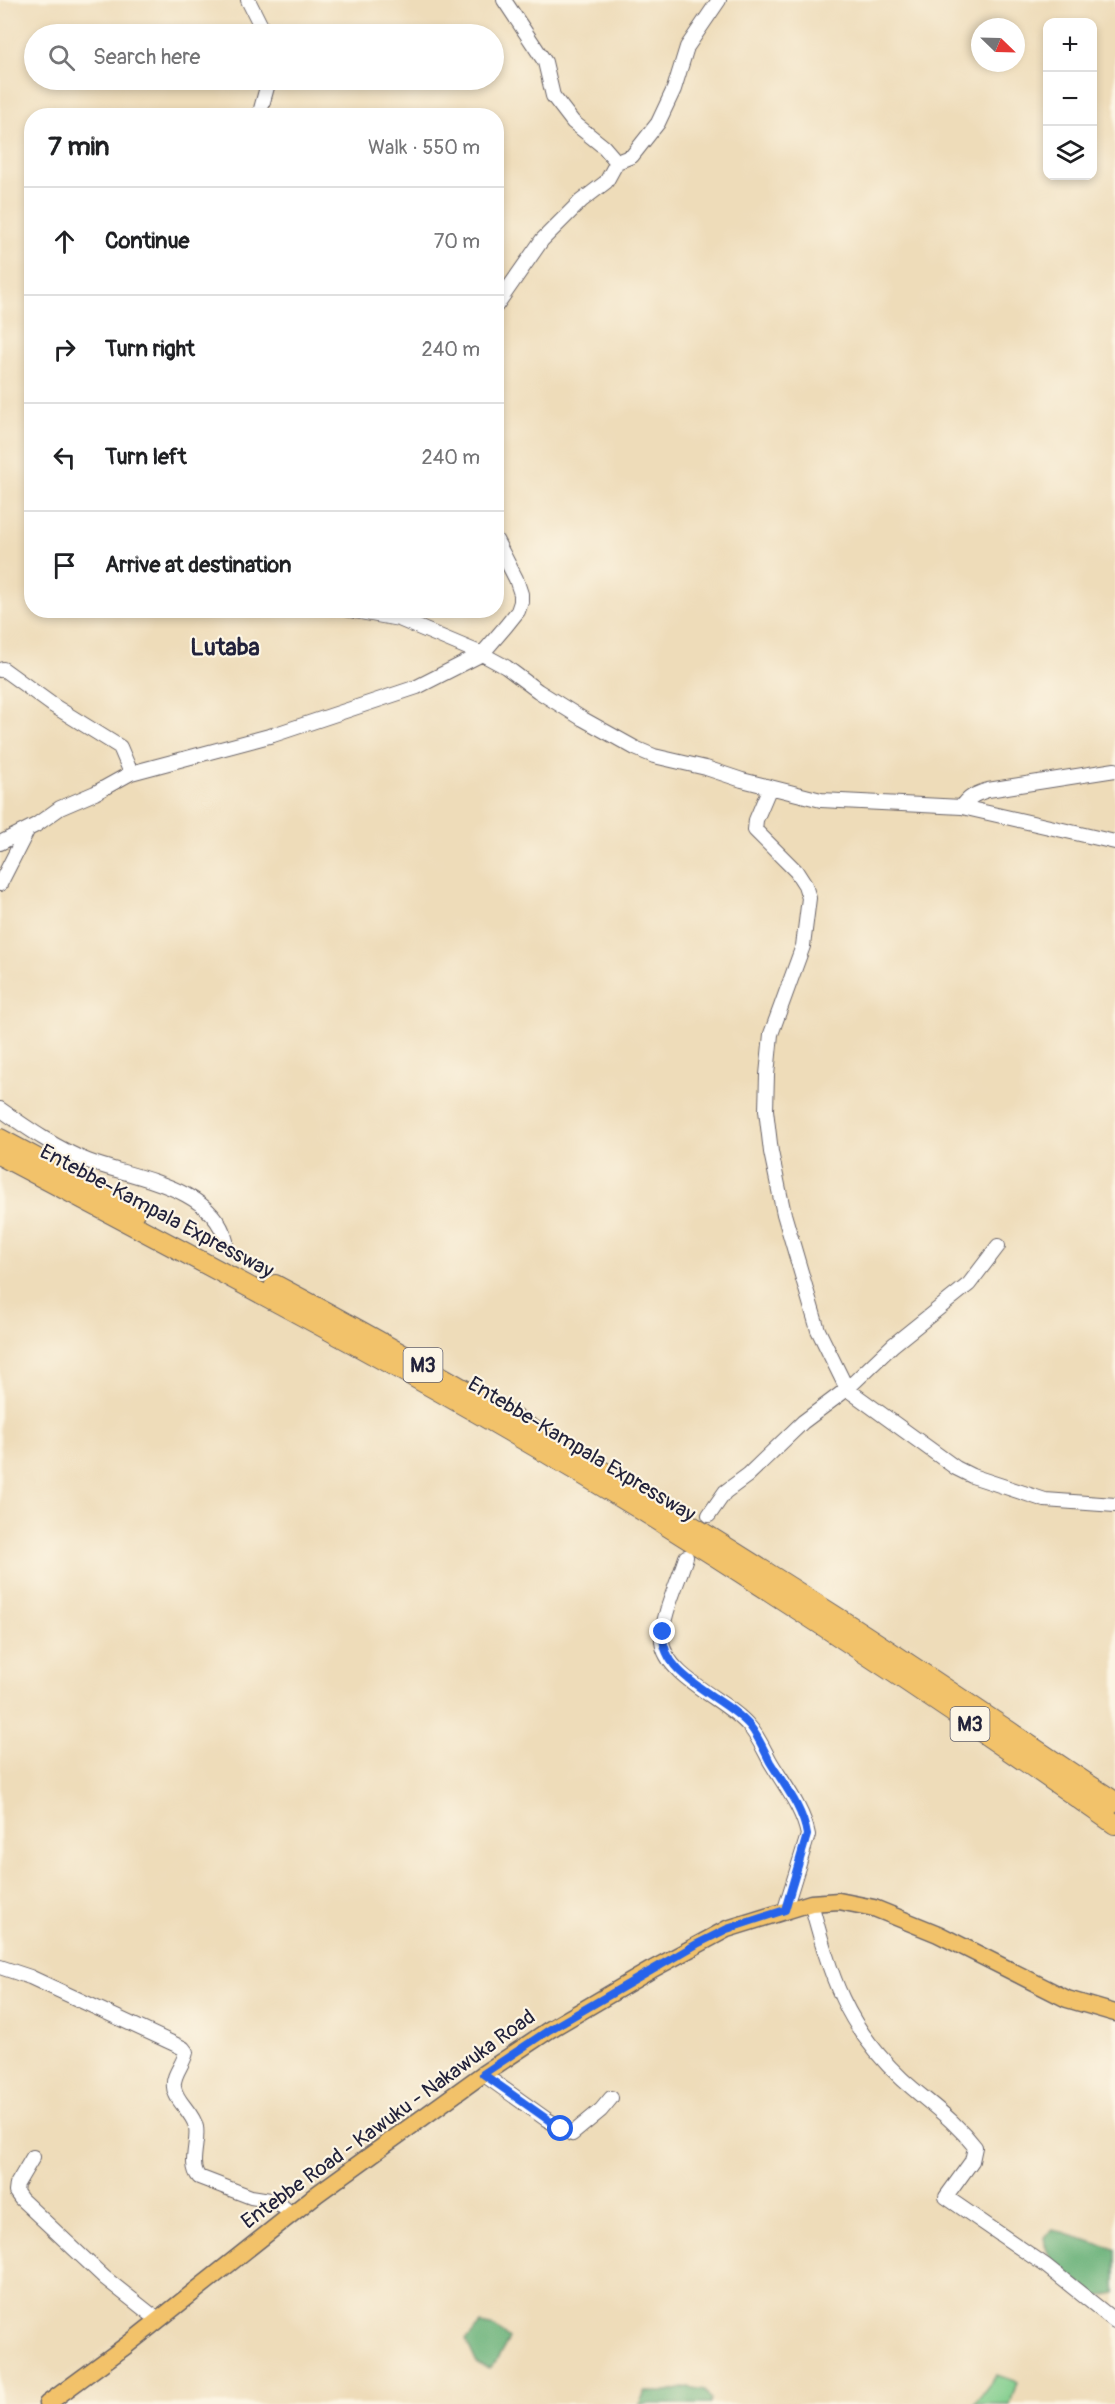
<!DOCTYPE html>
<html lang="en">
<head>
<meta charset="utf-8">
<style>
  body { margin:0; font-family:Pangolin,sans-serif; background:#f2f2f2; color:#202124 }
  .controls { position:absolute; right:18px; top:18px; display:grid; overflow:hidden; border-radius:12px; box-shadow:0 3px 9px #0003 }
  .controls button { width:54px; height:54px; display:grid; place-items:center; padding:0; border:0; border-bottom:2px solid #e0e0e0; background:#fff; color:#202124; font:30px sans-serif }
  .compass { position:absolute; left:971px; top:18px; width:54px; height:54px; border-radius:50%; background:#fff; box-shadow:0 3px 9px #0003; rotate:113deg }
  .stop { position:absolute; width:18px; height:18px; margin:-14px; border:4px solid #2563eb; border-radius:50%; background:#fff }
  .stop.end { background:#2563eb; border-color:#fff; box-shadow:0 2px 6px #0008 }
  .list { margin:0; padding:0; list-style:none }
  h2 { display:flex; justify-content:space-between; align-items:center; height:78px; margin:0; padding:0 24px; font-size:26px }
  h2 small { font-size:20px; font-weight:400; color:#757577 }
  .list li { display:grid; grid-template-columns:39px 1fr auto; gap:18px; align-items:center; box-sizing:border-box; height:108px; padding:0 24px; border-top:2px solid #e0e0e0 }
  .list b { display:block; font-size:22px; white-space:nowrap }
  .list em { font-size:20px; font-style:normal; color:#757577 }
  .icon { flex:none; width:33px; height:33px; fill:none; stroke:currentColor; stroke-width:2; stroke-linecap:round; stroke-linejoin:round }
  .map { position:relative; flex:none; width:1115px; height:2404px; overflow:hidden }
  .search { position:absolute; background:#fff; box-shadow:0 3px 9px #0003; left:24px; top:24px; width:480px; height:66px; display:flex; align-items:center; gap:15px; box-sizing:border-box; padding:0 21px; border-radius:33px; color:#757577; font-size:22px }
  .panel { position:absolute; background:#fff; box-shadow:0 3px 9px #0003; left:24px; top:108px; width:480px; height:510px; border-radius:24px }
  .map>svg:first-child { display:block }
</style>
</head>
<body>
<div class="map">
<svg width="1115" height="2404" viewBox="0 0 1115 2404">
  <rect width="100%" height="100%" fill="#fcf5e5"/>
  <filter id="ink" filterUnits="userSpaceOnUse"><feTurbulence type="fractalNoise" baseFrequency=".0167" numOctaves="2"/><feDisplacementMap in="SourceGraphic" scale="12" xChannelSelector="R" yChannelSelector="G"/><feConvolveMatrix kernelMatrix="1 2 1 2 8 2 1 2 1" color-interpolation-filters="sRGB"/></filter>
  <filter id="wash" filterUnits="userSpaceOnUse"><feTurbulence type="fractalNoise" baseFrequency=".008" numOctaves="4" result="noise"/><feDisplacementMap in="SourceGraphic" scale="24" xChannelSelector="R" yChannelSelector="G"/><feGaussianBlur stdDeviation="1.35" result="paint"/><feColorMatrix in="noise" values="0 0 0 0 0 0 0 0 0 0 0 0 0 0 0 0 0 1.4 0 .05"/><feComposite in="paint" operator="in"/></filter>
  <g filter="url(#wash)">
    <rect width="100%" height="100%" fill="#eedcb9"/>
    <!-- green -->
    <path fill="#81ce8d" stroke="#527864" stroke-width="1.5" d="M 997,2375 L 1017,2382 L 1010,2404 L 974,2404 Z"/>
    <!-- forest -->
    <path fill="#68b178" stroke="#456a5a" stroke-width="1.5" d="M 1053,2230 L 1115,2249 L 1115,2293 L 1097,2297 C 1075,2278 1046,2268 1044,2237 Z
      M 481,2324 L 495,2327 L 509,2339 L 496,2362 L 489,2368 L 477,2364 L 466,2340 Z
      M 688,2387 L 705,2390 L 711,2400 L 710,2404 L 639,2404 L 645,2392 L 667,2392 Z"/>
  </g>
  <g filter="url(#ink)">
    <g fill="none" stroke-linecap="round" stroke-linejoin="round">
      <!-- minor casing -->
      <g stroke="#696367" stroke-width="16">
        <path id="minor" d="M 248,0 L 265,34
          M 504,0 L 545,62 L 553,96 L 573,122 L 604,147 L 617,162
          M 259,116 L 269,80
          M 496,306 L 542,240 L 581,201 L 606,182 L 617,162 L 632,156 L 658,123 L 674,89 L 687,47 L 719,0
          M 349,610 L 399,619 L 482,654 L 506,667 L 538,691 L 583,719 L 635,748 L 654,756 L 706,768 L 742,780 L 821,800 L 962,807 C 969,796 976,794 988,790 L 1115,770
          M 0,670 L 3,669 L 54,706 L 120,747 L 131,773
          M 770,787 L 756,820 L 755,830 L 796,871 L 805,885 L 809,898 L 803,946 L 771,1034 L 767,1075 L 766,1110 L 771,1152 L 784,1214 L 818,1330 L 847,1389 L 956,1468 L 972,1476 L 1045,1500 L 1115,1505
          M 962,807 L 1115,842
          M 0,843 L 36,825 L 60,808 L 95,793 L 131,773 L 273,735 L 417,687 L 482,654 L 506,626 L 518,611 L 521,602 L 521,594 L 516,579 L 496,540
          M 0,884 L 28,829
          M 0,1109 C 27,1128 57,1149 88,1161 C 133,1178 212,1186 226,1241
          M 709,1515 L 725,1492 L 748,1475 L 803,1422 L 847,1389 L 893,1345 L 969,1284 L 998,1246
          M 686,1557 C 679,1580 661,1617 662,1641 C 665,1677 728,1700 749,1726 C 758,1736 764,1750 770,1761 C 784,1785 803,1808 808,1835 L 785,1909
          M 811,1903 C 831,1976 844,2025 902,2079 C 928,2103 952,2117 975,2147 L 972,2161 L 946,2197 L 1045,2265 L 1115,2321
          M 0,1967 L 30,1977 L 183,2048 L 186,2052 C 184,2064 172,2075 174,2087 C 175,2101 193,2112 196,2127 C 199,2142 188,2165 199,2177 L 251,2197 L 276,2201 L 291,2214
          M 483,2074 L 546,2119 L 572,2134 L 601,2110 L 611,2098
          M 33,2157 L 17,2184 L 16,2192 L 21,2199 L 105,2278 L 158,2320"/>
      </g>
      <!-- major casing -->
      <g stroke="#696367" stroke-width="19">
        <path id="major" d="M 47,2404 L 127,2345 L 317,2194 L 483,2074 L 549,2030 L 651,1970 L 727,1929 L 811,1903 L 839,1901 L 874,1908 L 938,1934 L 1067,1999 L 1115,2013"/>
      </g>
      <!-- highway casing -->
      <g stroke="#696367" stroke-width="22">
        <path id="highway" d="M 0,1139 L 135,1211
          M 0,1155 C 222,1272 445,1388 658,1520 C 813,1617 966,1719 1115,1824
          M 275,1285 C 465,1386 649,1497 830,1613 C 926,1674 1020,1740 1115,1802"/>
      </g>
      <!-- minor -->
      <use href="#minor" stroke="#fff" stroke-width="14"/>
      <!-- major -->
      <use href="#major" stroke="#f2c26a" stroke-width="16"/>
      <!-- highway -->
      <use href="#highway" stroke="#f2c26a" stroke-width="20"/>
    </g>
  </g>
  <g fill="none" stroke-linecap="round" stroke-linejoin="round" filter="url(#ink)">
    <!-- route -->
    <path stroke="#2563eb" stroke-width="8" d="M 561,2129 L 483,2074 L 549,2030 L 697,1944 L 727,1929 L 785,1910 L 807,1835 C 803,1808 784,1785 770,1762 C 764,1750 758,1736 750,1726 C 725,1696 660,1678 663,1632"/>
  </g>
  <g text-anchor="middle" stroke-width="4.5" stroke-linejoin="round" paint-order="stroke">
    <!-- shield labels -->
    <g fill="#fcf5e5" stroke="#63616e" stroke-width="1.5">
      <rect x="403.5" y="1348" width="39" height="34" rx="4.5"/>
      <rect x="950.5" y="1707" width="39" height="34" rx="4.5"/>
    </g>
    <g font-size="20" font-weight="bold" fill="#22223b">
      <text x="423" y="1372">M3</text>
      <text x="970" y="1731">M3</text>
    </g>
    <!-- street labels -->
    <g font-size="21" fill="#22223b" stroke="#fcf5e5">
      <text transform="translate(157 1211) rotate(28)" y="7">Entebbe-Kampala Expressway</text>
      <text transform="translate(582 1449) rotate(31)" y="7">Entebbe-Kampala Expressway</text>
      <text transform="translate(388 2119) rotate(-36)" y="7">Entebbe Road - Kawuku - Nakawuka Road</text>
    </g>
    <!-- quarter labels -->
    <g font-size="24" font-weight="bold" fill="#22223b" stroke="#fcf5e5">
      <text x="225" y="655">Lutaba</text>
    </g>
  </g>
</svg>
<div class="controls">
<button>+</button>
<button>−</button>
<button><svg class="icon" aria-label="layers" viewBox="0 0 24 24"><path d="M12 4l9 5-9 5-9-5zM3 14l9 5 9-5"/></svg></button>
</div>
<svg class="compass" viewBox="-18 -18 36 36"><path d="M0-13l5 13h-10z" fill="#e53935"/><path d="M0 13l5-13h-10z" fill="#757577"/></svg>
<div class="stop" style="left:561px;top:2129px"></div>
<div class="stop end" style="left:663px;top:1632px"></div>
<div class="search"><svg class="icon" aria-label="search" viewBox="0 0 24 24"><circle cx="10" cy="10" r="6"/><path d="M15 15l6 6"/></svg>Search here</div>
<section class="panel">
<h2>7 min<small>Walk · 550 m</small></h2>
<ul class="list">
<li><svg class="icon" aria-label="ahead" viewBox="0 0 24 24"><path d="M12 20V5M6 11l6-6 6 6"/></svg><div><b>Continue</b></div><em>70 m</em></li>
<li><svg class="icon" aria-label="right" viewBox="0 0 24 24"><path d="M7 20v-9h11M14 6l5 5-5 5"/></svg><div><b>Turn right</b></div><em>240 m</em></li>
<li><svg class="icon" aria-label="left" viewBox="0 0 24 24"><path d="M17 20v-9H6M10 6l-5 5 5 5"/></svg><div><b>Turn left</b></div><em>240 m</em></li>
<li><svg class="icon" aria-label="arrive" viewBox="0 0 24 24"><path d="M6 21V4h12l-3 4 3 4H6"/></svg><div><b>Arrive at destination</b></div></li>
</ul>
</section>
</div>
</body>
</html>
